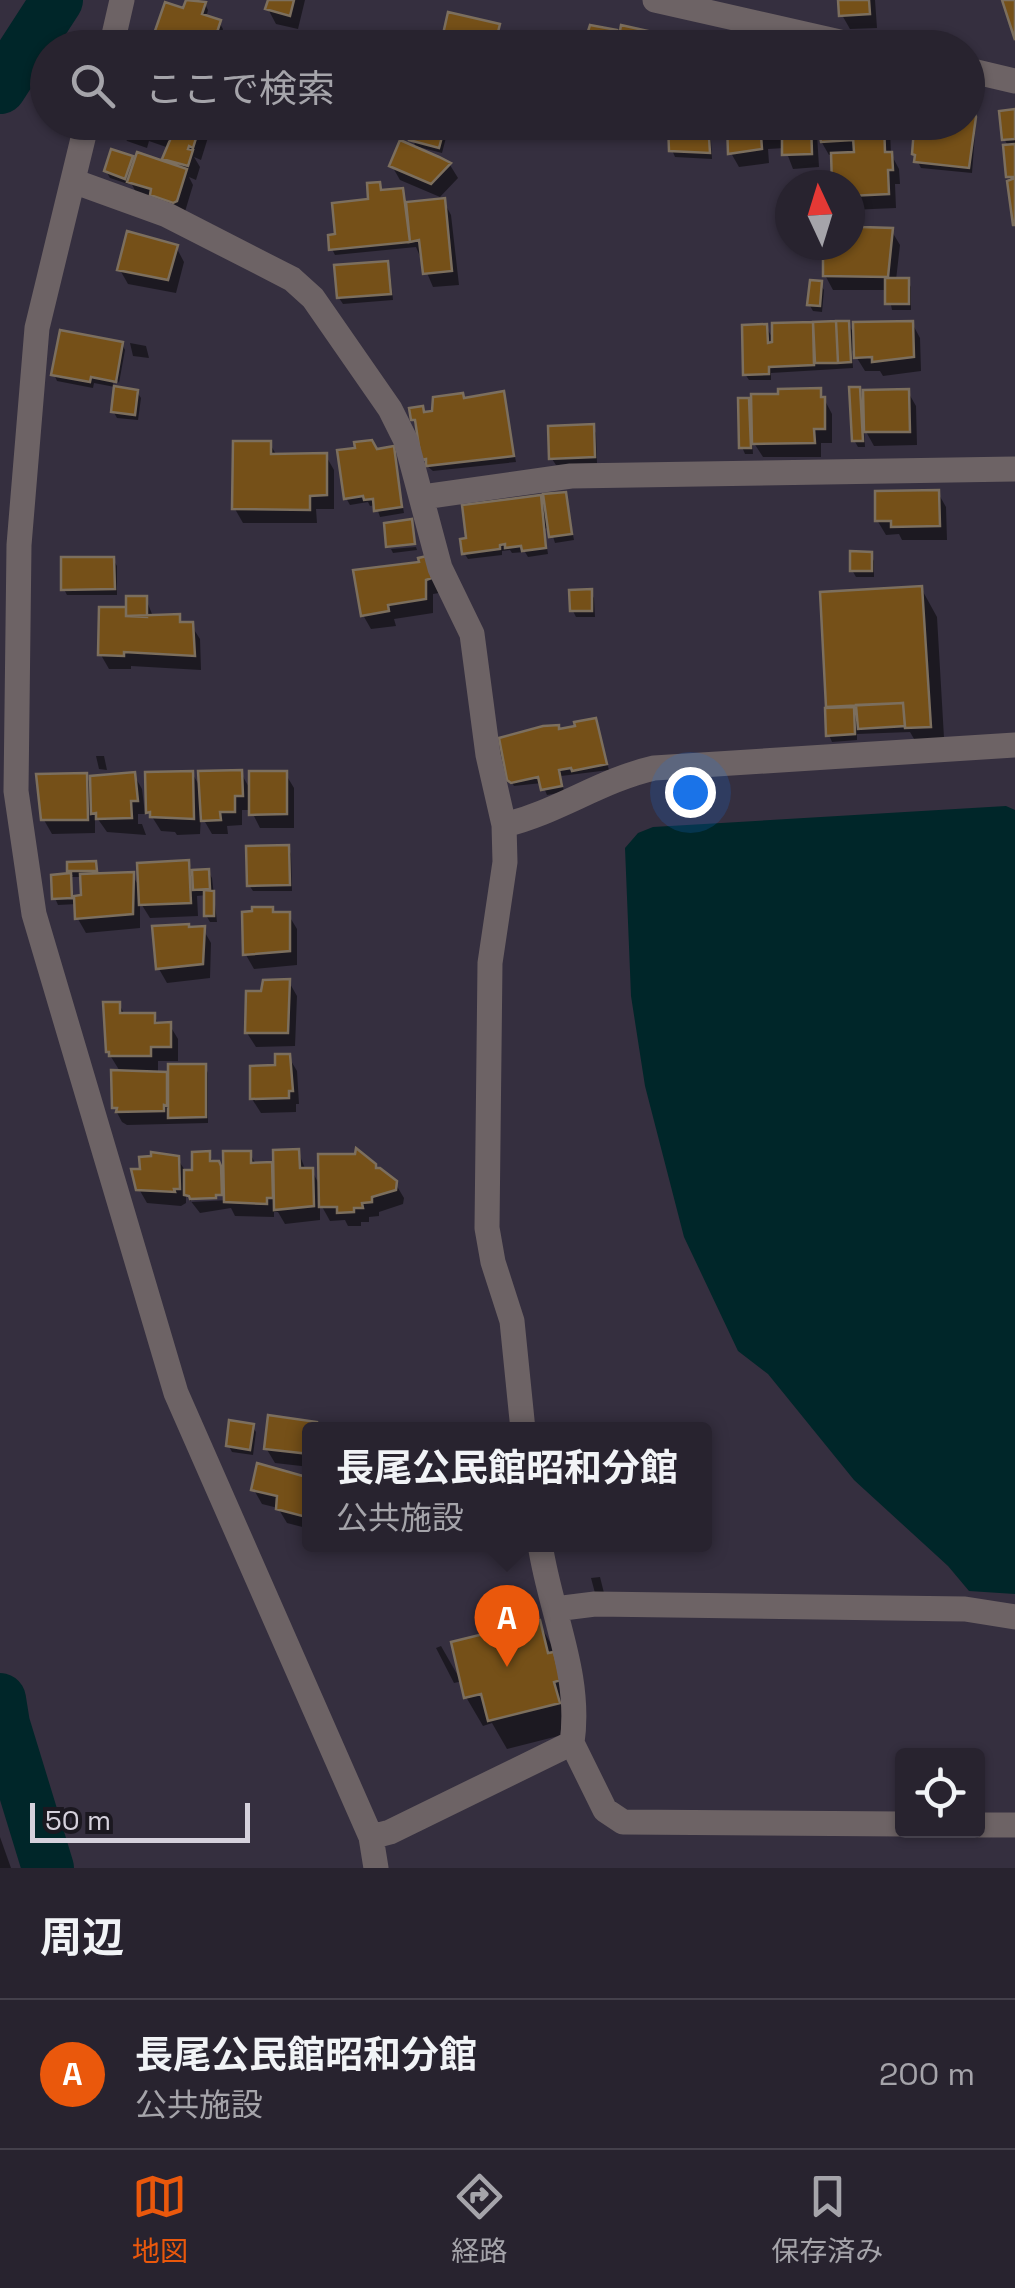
<!DOCTYPE html>
<html lang="ja">
<head>
<meta charset="utf-8">
<style>
  body { margin:0; font-family:"Space Grotesk","Noto Sans JP",sans-serif; background:#302b37; color:#f1f3f6 }
  .controls { position:absolute; right:30px; bottom:30px; display:grid; overflow:hidden; border-radius:10px; box-shadow:0 2px 8px #0004 }
  .controls button { width:90px; height:90px; display:grid; place-items:center; padding:0; border:0; border-bottom:2px solid #44404b; background:#28232f; color:#f1f3f6; font:50px sans-serif }
  .compass { position:absolute; left:775px; top:170px; width:90px; height:90px; border-radius:50%; background:#28232f; box-shadow:0 2px 8px #0004; rotate:356deg }
  .scale { position:absolute; left:30px; bottom:25px; width:220px; box-sizing:border-box; padding-left:10px; border:5px solid #d5d1dc; border-top:0; font-size:28px; line-height:35px; white-space:nowrap; color:#d5d1dc; -webkit-text-stroke:8px #1b1820; paint-order:stroke }
  .you { position:absolute; left:690px; top:792px; width:35px; height:35px; margin:-25px; border:8px solid #fff; border-radius:50%; background:#1a73e8; box-shadow:0 0 0 15px #1a73e833 }
  .badge { display:grid; place-items:center; width:65px; height:65px; border-radius:50%; background:#ea580c; color:#fff; font-size:32px; font-weight:700 }
  .pin { position:absolute; translate:-50% -82px; filter:drop-shadow(0 2px 5px #0008) }
  .pin::after { content:''; position:absolute; top:52px; width:35px; height:30px; background:inherit; clip-path:polygon(0 0,100% 0,50% 100%) }
  .popup { position:absolute; left:302px; top:1422px; width:410px; height:130px; box-sizing:border-box; display:grid; place-content:center; border-radius:10px; background:#28232f; filter:drop-shadow(0 2px 8px #0005); font-size:32px; white-space:nowrap; color:#a5a4aa }
  .popup b { font-size:38px; color:#f1f3f6 }
  .popup::after { content:''; position:absolute; left:50%; top:100%; margin-left:-20px; border:20px solid transparent; border-top-color:#28232f }
  .list { margin:0; padding:0; list-style:none }
  h2 { display:flex; justify-content:space-between; align-items:center; height:130px; margin:0; padding:0 40px; font-size:42px }
  h2 small { font-size:32px; font-weight:400; color:#a5a4aa }
  .list li { display:grid; grid-template-columns:65px 1fr auto; gap:30px; align-items:center; box-sizing:border-box; height:150px; padding:0 40px; border-top:2px solid #44404b }
  .list b { display:block; font-size:38px; white-space:nowrap }
  .list p { margin:0; font-size:32px; white-space:nowrap; color:#a5a4aa }
  .list em { font-size:32px; font-style:normal; color:#a5a4aa }
  .icon { flex:none; width:55px; height:55px; fill:none; stroke:currentColor; stroke-width:2; stroke-linecap:round; stroke-linejoin:round }
  .map { position:relative; flex:none; width:1015px; height:1868px; overflow:hidden }
  .search { position:absolute; background:#28232f; box-shadow:0 2px 8px #0004; left:30px; right:30px; top:30px; height:110px; display:flex; align-items:center; gap:25px; box-sizing:border-box; padding:0 35px; border-radius:55px; color:#a5a4aa; font-size:38px }
  .sheet { height:280px; background:#28232f }
  nav { display:flex; justify-content:space-around; align-items:center; box-sizing:border-box; height:140px; border-top:2px solid #44404b; background:#28232f; font-size:28px; color:#a5a4aa }
  nav a { display:grid; justify-items:center; gap:5px }
  nav .on { color:#ea580c }
  .map>svg:first-child { display:block }
</style>
</head>
<body>
<div class="map">
<svg width="1015" height="1868" viewBox="0 0 1015 1868">
  <rect width="100%" height="100%" fill="#352f3f"/>
  <!-- water -->
  <path fill="#002629" d="M 1006,806 L 1015,810 L 1015,1594 L 969,1591 L 948,1566 L 854,1480 L 768,1374 L 738,1351 L 684,1237 L 645,1086 L 631,996 L 625,848 L 638,833 L 653,827 Z"/>
  <!-- shadow -->
  <path fill="#0007" fill-rule="evenodd" d="M 189,0 L 205,4 L 208,10 L 206,18 L 219,22 L 223,29 L 217,48 L 152,48 L 185,12 Z
    M 270,0 L 305,0 L 298,29 L 276,24 L 268,9 Z
    M 841,0 L 875,0 L 877,28 L 850,29 L 842,15 Z
    M 498,26 L 506,40 L 505,48 L 446,48 L 443,43 Z
    M 616,32 L 620,40 L 656,35 L 660,48 L 585,48 Z
    M 702,43 L 705,48 L 666,48 L 666,45 Z
    M 1015,112 L 1015,226 L 1012,183 L 1008,177 L 1009,147 L 1004,139 Z
    M 968,114 L 973,114 L 976,121 L 972,173 L 921,168 L 914,154 L 914,130 L 890,131 L 891,154 L 899,169 L 900,184 L 895,184 L 896,208 L 850,210 L 850,185 L 835,185 L 834,154 L 829,155 L 817,134 L 819,167 L 793,169 L 785,148 L 768,149 L 769,163 L 739,167 L 731,153 L 729,122 L 910,122 L 913,126 L 968,122 Z
    M 120,122 L 206,122 L 209,128 L 211,122 L 218,122 L 221,128 L 219,137 L 210,131 L 201,160 L 194,157 L 200,167 L 196,180 L 189,177 L 193,185 L 184,215 L 138,196 L 130,181 L 128,184 L 110,178 L 106,171 L 131,158 L 135,166 L 169,166 L 165,158 L 169,148 L 149,141 L 147,148 L 127,141 L 118,127 Z
    M 301,122 L 332,122 L 331,131 Z
    M 396,122 L 450,122 L 442,153 L 415,146 L 413,134 L 402,131 Z
    M 670,122 L 710,122 L 712,159 L 675,157 L 672,150 Z
    M 401,143 L 450,165 L 458,178 L 440,197 L 400,180 L 392,166 Z
    M 379,184 L 384,193 L 401,191 L 406,204 L 443,200 L 451,215 L 459,285 L 433,287 L 416,247 L 335,255 L 332,249 L 337,236 L 371,201 Z
    M 850,225 L 861,225 L 864,230 L 891,230 L 900,245 L 896,280 L 907,280 L 911,287 L 911,310 L 892,310 L 888,290 L 833,290 L 825,275 L 826,245 L 850,245 Z
    M 176,247 L 184,262 L 176,293 L 128,284 L 120,270 Z
    M 386,263 L 390,270 L 393,300 L 343,304 L 339,298 Z
    M 820,284 L 824,290 L 822,312 L 813,311 L 809,304 Z
    M 912,323 L 920,338 L 921,371 L 883,376 L 880,371 L 865,371 L 852,350 L 853,368 L 771,373 L 771,380 L 749,380 L 745,374 L 766,327 L 775,342 L 774,326 L 848,324 L 856,337 Z
    M 130,343 L 146,346 L 149,358 L 133,356 Z
    M 122,344 L 125,350 L 119,383 L 111,370 L 107,372 L 115,387 L 94,383 L 93,388 L 57,381 L 54,374 Z
    M 859,390 L 866,402 L 908,392 L 916,406 L 917,445 L 874,446 L 864,428 L 865,447 L 858,447 L 854,440 Z
    M 820,391 L 832,414 L 832,443 L 821,443 L 821,457 L 763,457 L 752,440 L 753,454 L 745,454 L 742,447 L 748,401 L 754,411 Z
    M 137,392 L 141,398 L 138,420 L 117,418 L 113,411 Z
    M 503,394 L 516,462 L 433,471 L 427,466 L 413,419 L 464,400 Z
    M 592,427 L 596,433 L 597,463 L 556,465 L 552,459 Z
    M 270,444 L 277,456 L 326,456 L 334,470 L 334,509 L 316,509 L 317,523 L 243,523 L 235,509 Z
    M 392,449 L 404,513 L 380,517 L 376,505 L 370,506 L 368,502 L 350,505 L 346,498 L 376,451 Z
    M 938,493 L 946,507 L 947,540 L 902,540 L 899,534 L 886,535 L 877,520 Z
    M 565,495 L 574,540 L 555,543 L 550,527 L 544,529 L 548,554 L 528,557 L 525,552 L 512,553 L 510,550 L 502,551 L 502,555 L 468,559 L 464,553 L 469,540 L 464,507 Z
    M 416,547 L 417,550 L 393,553 L 391,549 Z
    M 870,554 L 874,561 L 874,577 L 856,577 L 852,570 Z
    M 113,559 L 117,566 L 117,595 L 67,595 L 64,589 Z
    M 425,559 L 439,593 L 433,594 L 433,613 L 394,619 L 396,626 L 371,629 L 363,615 Z
    M 921,588 L 937,617 L 945,755 L 924,756 L 910,732 L 857,734 L 857,740 L 832,742 L 829,735 L 827,711 L 859,708 L 859,703 L 829,706 L 822,594 Z
    M 590,592 L 594,598 L 595,617 L 576,617 L 573,611 Z
    M 146,599 L 154,619 L 179,617 L 183,625 L 191,625 L 200,639 L 201,670 L 131,666 L 131,669 L 109,669 L 101,655 L 129,610 Z
    M 595,721 L 609,770 L 561,776 L 564,792 L 547,795 L 542,783 L 514,786 L 510,779 L 560,732 Z
    M 96,756 L 104,756 L 107,770 L 99,769 Z
    M 192,773 L 202,790 L 241,773 L 251,791 L 285,773 L 294,788 L 294,828 L 260,828 L 251,810 L 242,810 L 242,825 L 227,826 L 228,834 L 212,834 L 201,815 L 200,834 L 177,835 L 175,832 L 161,831 L 149,812 Z
    M 134,775 L 142,789 L 145,814 L 138,814 L 138,824 L 142,824 L 146,835 L 107,832 L 95,815 L 95,833 L 52,834 L 44,820 L 86,776 L 93,788 Z
    M 288,847 L 291,854 L 292,891 L 253,891 L 249,885 Z
    M 188,862 L 193,872 L 208,871 L 212,878 L 217,922 L 210,922 L 206,915 L 207,895 L 197,896 L 198,916 L 150,918 L 140,902 L 140,928 L 86,933 L 78,919 L 77,904 L 58,905 L 55,898 L 54,877 L 73,876 L 70,871 L 95,864 L 99,876 L 132,875 L 141,889 ZM 70,877 L 83,877 L 84,898 L 74,898 Z
    M 271,909 L 274,914 L 288,914 L 297,929 L 297,965 L 254,969 L 246,955 L 245,914 Z
    M 203,929 L 211,943 L 210,978 L 167,983 L 159,969 Z
    M 289,982 L 297,996 L 295,1046 L 256,1047 L 247,1033 L 263,994 Z
    M 119,1004 L 125,1015 L 154,1015 L 159,1025 L 169,1024 L 178,1039 L 178,1061 L 158,1061 L 158,1074 L 166,1074 L 171,1083 L 205,1066 L 208,1073 L 208,1123 L 127,1125 L 122,1122 L 114,1107 L 121,1073 L 108,1052 Z
    M 288,1056 L 297,1071 L 299,1104 L 296,1104 L 296,1112 L 261,1113 L 252,1099 Z
    M 298,1151 L 306,1171 L 312,1171 L 321,1188 L 377,1172 L 395,1183 L 404,1198 L 403,1204 L 379,1212 L 379,1216 L 369,1217 L 369,1222 L 361,1222 L 361,1226 L 348,1226 L 345,1220 L 330,1221 L 320,1203 L 320,1220 L 285,1224 L 278,1212 L 274,1212 L 274,1217 L 235,1216 L 231,1208 L 200,1213 L 186,1195 L 186,1203 L 181,1206 L 147,1203 L 139,1189 L 177,1158 L 186,1172 L 195,1172 L 208,1154 L 226,1179 L 250,1153 L 256,1165 L 276,1164 ZM 229,1195 L 229,1200 L 191,1202 L 191,1196 Z
    M 270,1418 L 319,1429 L 310,1430 L 310,1467 L 275,1463 L 266,1448 Z
    M 252,1426 L 256,1432 L 253,1455 L 232,1452 L 229,1446 Z
    M 310,1481 L 310,1529 L 287,1523 L 278,1508 L 262,1504 L 254,1490 Z
    M 600,1577 L 604,1593 L 595,1593 L 591,1578 Z
    M 539,1623 L 555,1651 L 574,1732 L 507,1749 L 492,1723 L 483,1726 L 466,1697 L 463,1681 L 454,1683 L 436,1648 L 441,1646 L 461,1681 Z
    M 0,1837 L 11,1868 L 0,1868 Z"/>
  <g fill="none" stroke-linecap="round" stroke-linejoin="round">
    <!-- river -->
    <path stroke="#002629" stroke-width="52" d="M 0,88 L 57,0
      M 0,1699 L 4,1724 L 48,1868"/>
  </g>
  <!-- building -->
  <path fill="#755018" stroke="#7c6f5e" stroke-width="2.5" d="M 186,0 L 206,2 L 202,14 L 221,20 L 212,48 L 149,48 L 165,2 L 183,8 Z
    M 268,0 L 294,0 L 290,16 L 265,9 Z
    M 838,0 L 869,0 L 870,14 L 839,16 Z
    M 1002,0 L 1015,0 L 1015,40 Z
    M 448,12 L 500,24 L 494,48 L 460,48 L 441,43 Z
    M 590,25 L 617,30 L 614,48 L 578,48 L 583,47 Z
    M 621,25 L 657,33 L 658,48 L 617,48 Z
    M 1015,109 L 1015,139 L 1002,140 L 999,111 Z
    M 968,111 L 974,112 L 976,117 L 969,168 L 914,162 L 915,155 L 912,154 L 914,129 L 911,129 L 911,122 L 968,122 Z
    M 117,122 L 201,122 L 193,148 L 189,146 L 188,149 L 193,150 L 188,166 L 162,159 L 170,140 L 166,136 L 142,128 L 140,135 L 116,127 Z
    M 397,122 L 446,122 L 439,148 L 409,140 L 411,129 L 396,125 Z
    M 668,122 L 708,122 L 710,153 L 669,151 Z
    M 727,122 L 811,122 L 812,154 L 782,155 L 782,134 L 761,135 L 762,149 L 728,154 Z
    M 817,122 L 851,122 L 852,140 L 821,142 Z
    M 852,122 L 884,122 L 885,152 L 892,152 L 893,170 L 888,170 L 889,194 L 850,196 L 850,185 L 832,185 L 831,153 L 854,152 Z
    M 400,140 L 439,157 L 451,163 L 431,184 L 389,166 Z
    M 1015,144 L 1015,177 L 1006,177 L 1003,145 Z
    M 111,149 L 133,156 L 125,179 L 104,171 Z
    M 137,152 L 187,169 L 177,201 L 173,203 L 150,195 L 151,189 L 127,182 Z
    M 1015,178 L 1015,225 L 1013,225 L 1007,181 Z
    M 380,182 L 381,190 L 403,188 L 410,242 L 329,250 L 328,235 L 335,234 L 332,203 L 368,199 L 367,183 Z
    M 445,198 L 452,271 L 423,274 L 419,240 L 410,242 L 406,202 Z
    M 850,222 L 862,222 L 862,227 L 893,228 L 888,277 L 823,276 L 823,245 L 850,245 Z
    M 127,231 L 178,245 L 168,280 L 117,270 Z
    M 388,261 L 391,294 L 337,298 L 334,265 Z
    M 885,278 L 909,278 L 909,304 L 885,304 Z
    M 810,280 L 822,281 L 820,306 L 807,305 Z
    M 836,321 L 849,321 L 851,362 L 838,363 Z
    M 836,321 L 838,363 L 815,363 L 813,322 Z
    M 913,321 L 914,357 L 872,362 L 872,357 L 854,358 L 853,322 Z
    M 813,322 L 814,365 L 769,367 L 769,374 L 743,375 L 742,325 L 767,324 L 768,343 L 772,342 L 772,323 Z
    M 60,330 L 123,342 L 116,382 L 91,377 L 90,382 L 51,375 Z
    M 114,386 L 138,390 L 135,415 L 111,412 Z
    M 849,387 L 860,387 L 863,441 L 852,441 Z
    M 821,388 L 821,397 L 825,397 L 825,429 L 814,429 L 815,443 L 752,444 L 751,394 L 778,394 L 778,389 Z
    M 909,389 L 910,432 L 864,432 L 863,390 Z
    M 504,391 L 514,456 L 426,466 L 426,459 L 421,460 L 415,420 L 411,420 L 409,408 L 423,406 L 424,412 L 432,411 L 433,397 L 463,393 L 464,398 Z
    M 738,398 L 749,398 L 751,448 L 739,448 Z
    M 594,424 L 595,457 L 549,459 L 548,426 Z
    M 372,440 L 377,449 L 394,446 L 402,507 L 374,511 L 373,499 L 364,500 L 363,496 L 344,499 L 337,450 L 355,448 L 354,442 Z
    M 233,441 L 271,441 L 271,454 L 327,453 L 327,495 L 310,496 L 310,510 L 232,509 Z
    M 939,490 L 940,526 L 891,527 L 891,521 L 875,521 L 875,491 Z
    M 566,492 L 572,534 L 549,537 L 543,494 Z
    M 541,495 L 546,548 L 522,551 L 521,546 L 505,548 L 505,544 L 500,545 L 500,549 L 462,554 L 460,539 L 466,538 L 462,505 Z
    M 412,519 L 415,544 L 386,547 L 384,523 Z
    M 850,551 L 872,552 L 872,571 L 850,571 Z
    M 427,556 L 432,578 L 426,580 L 426,599 L 388,605 L 389,611 L 361,616 L 353,570 L 419,562 L 418,558 Z
    M 61,557 L 114,557 L 115,589 L 61,590 Z
    M 922,586 L 931,727 L 905,728 L 903,703 L 826,707 L 820,592 Z
    M 592,589 L 592,611 L 570,611 L 569,590 Z
    M 126,596 L 147,596 L 147,617 L 126,616 Z
    M 99,607 L 126,607 L 126,616 L 180,614 L 180,622 L 193,622 L 195,656 L 124,652 L 124,656 L 98,655 Z
    M 903,703 L 905,726 L 858,729 L 856,705 Z
    M 854,707 L 855,734 L 826,736 L 825,708 Z
    M 596,718 L 607,764 L 572,771 L 571,768 L 559,770 L 562,786 L 541,790 L 538,777 L 511,783 L 507,780 L 499,738 L 543,726 L 559,725 L 559,729 L 575,726 L 574,722 Z
    M 242,770 L 243,796 L 235,796 L 235,812 L 220,812 L 221,820 L 201,821 L 198,771 Z
    M 193,771 L 194,819 L 150,817 L 150,812 L 146,813 L 145,772 Z
    M 249,771 L 287,771 L 287,814 L 249,815 Z
    M 135,772 L 138,801 L 131,801 L 132,818 L 96,819 L 96,813 L 91,814 L 90,776 Z
    M 87,773 L 88,820 L 41,820 L 36,774 Z
    M 289,845 L 290,885 L 247,886 L 246,846 Z
    M 189,860 L 191,903 L 139,905 L 137,863 Z
    M 96,861 L 97,871 L 67,871 L 67,862 Z
    M 209,869 L 210,889 L 193,890 L 192,870 Z
    M 134,872 L 133,914 L 75,919 L 74,896 L 81,895 L 80,874 Z
    M 71,873 L 72,898 L 52,899 L 51,875 Z
    M 204,890 L 214,891 L 214,916 L 204,916 Z
    M 252,907 L 273,907 L 273,912 L 290,912 L 290,951 L 243,955 L 242,912 L 252,911 Z
    M 189,924 L 189,927 L 205,926 L 203,964 L 156,969 L 152,926 Z
    M 290,979 L 288,1033 L 245,1033 L 246,991 L 261,991 L 263,980 Z
    M 103,1002 L 120,1002 L 120,1013 L 155,1013 L 155,1023 L 171,1022 L 171,1047 L 151,1047 L 151,1056 L 109,1056 L 109,1052 L 106,1052 Z
    M 275,1054 L 290,1054 L 293,1091 L 289,1091 L 289,1098 L 250,1099 L 250,1066 L 275,1065 Z
    M 168,1064 L 206,1064 L 206,1117 L 168,1118 Z
    M 111,1070 L 167,1072 L 167,1106 L 164,1105 L 164,1111 L 116,1112 L 117,1108 L 112,1108 Z
    M 356,1148 L 376,1164 L 376,1168 L 380,1168 L 397,1181 L 396,1190 L 372,1197 L 372,1202 L 362,1203 L 363,1208 L 354,1208 L 354,1212 L 337,1213 L 337,1207 L 319,1207 L 318,1154 L 355,1154 Z
    M 299,1149 L 300,1168 L 313,1168 L 314,1206 L 274,1210 L 273,1150 Z
    M 210,1151 L 210,1161 L 219,1161 L 221,1166 L 222,1195 L 216,1195 L 216,1198 L 190,1199 L 189,1196 L 184,1195 L 184,1170 L 192,1170 L 192,1152 Z
    M 223,1151 L 251,1151 L 251,1163 L 272,1162 L 273,1198 L 267,1198 L 267,1204 L 224,1202 Z
    M 151,1152 L 179,1156 L 180,1189 L 174,1189 L 175,1192 L 136,1190 L 131,1169 L 140,1169 L 139,1157 L 151,1156 Z
    M 268,1415 L 317,1422 L 317,1426 L 324,1430 L 310,1430 L 310,1454 L 264,1449 Z
    M 229,1420 L 254,1424 L 250,1450 L 226,1446 Z
    M 257,1463 L 310,1478 L 310,1518 L 276,1509 L 277,1496 L 251,1490 Z
    M 540,1620 L 548,1653 L 554,1652 L 561,1680 L 554,1682 L 560,1703 L 488,1721 L 481,1694 L 464,1698 L 451,1642 Z"/>
  <g fill="none" stroke-linecap="round" stroke-linejoin="round">
    <!-- minor -->
    <path stroke="#6d6365" stroke-width="25" d="M 111,48 L 122,0
      M 87,122 L 37,328 L 19,545 L 16,791 L 34,914 L 176,1393 L 371,1837 L 376,1868
      M 73,181 L 167,215 L 292,279 L 313,298 L 390,409 L 406,441 L 440,568 L 472,634 L 488,755 L 504,825 L 505,862 L 490,963 L 487,1228 L 493,1262 L 512,1321 L 523,1430
      M 423,497 L 571,476 L 1015,469
      M 504,825 C 556,813 601,780 654,768 L 1015,745
      M 555,1609 L 595,1604 L 965,1609 L 1015,1617
      M 572,1743 L 605,1810 L 623,1822 L 902,1824
      M 978,1825 L 1015,1825
      M 371,1837 L 390,1832 L 572,1743 C 582,1674 550,1612 540,1544"/>
    <!-- tertiary -->
    <path stroke="#6d6365" stroke-width="25" d="M 655,0 L 866,48
      M 968,70 L 1015,81"/>
  </g>
</svg>
<div class="controls">
<button><svg class="icon" aria-label="locate" viewBox="0 0 24 24"><circle cx="12" cy="12" r="6"/><path d="M12 2v4M12 18v4M2 12h4M18 12h4"/></svg></button>
</div>
<svg class="compass" viewBox="-18 -18 36 36"><path d="M0-13l5 13h-10z" fill="#e53935"/><path d="M0 13l5-13h-10z" fill="#a5a4aa"/></svg>
<div class="scale">50 m</div>
<div class="you"></div>
<div class="pin badge" style="left:507px;top:1667px">A</div>
<div class="popup"><b>長尾公民館昭和分館</b>公共施設</div>
<div class="search"><svg class="icon" aria-label="search" viewBox="0 0 24 24"><circle cx="10" cy="10" r="6"/><path d="M15 15l6 6"/></svg>ここで検索</div>
</div>
<section class="sheet">
<h2>周辺<small></small></h2>
<ul class="list">
<li><span class="badge">A</span><div><b>長尾公民館昭和分館</b><p>公共施設</p></div><em>200 m</em></li>
</ul>
</section>
<nav>
<a class="on"><svg class="icon" aria-label="map" viewBox="0 0 24 24"><path d="M3 6l6-2 6 2 6-2v14l-6 2-6-2-6 2zM9 4v14M15 6v14"/></svg>地図</a>
<a><svg class="icon" aria-label="directions" viewBox="0 0 24 24"><path d="M12 3l9 9-9 9-9-9zM9 14v-3h6M13 9l2 2-2 2"/></svg>経路</a>
<a><svg class="icon" aria-label="saved" viewBox="0 0 24 24"><path d="M7 4h10v16l-5-4-5 4z"/></svg>保存済み</a>
</nav>
</body>
</html>
